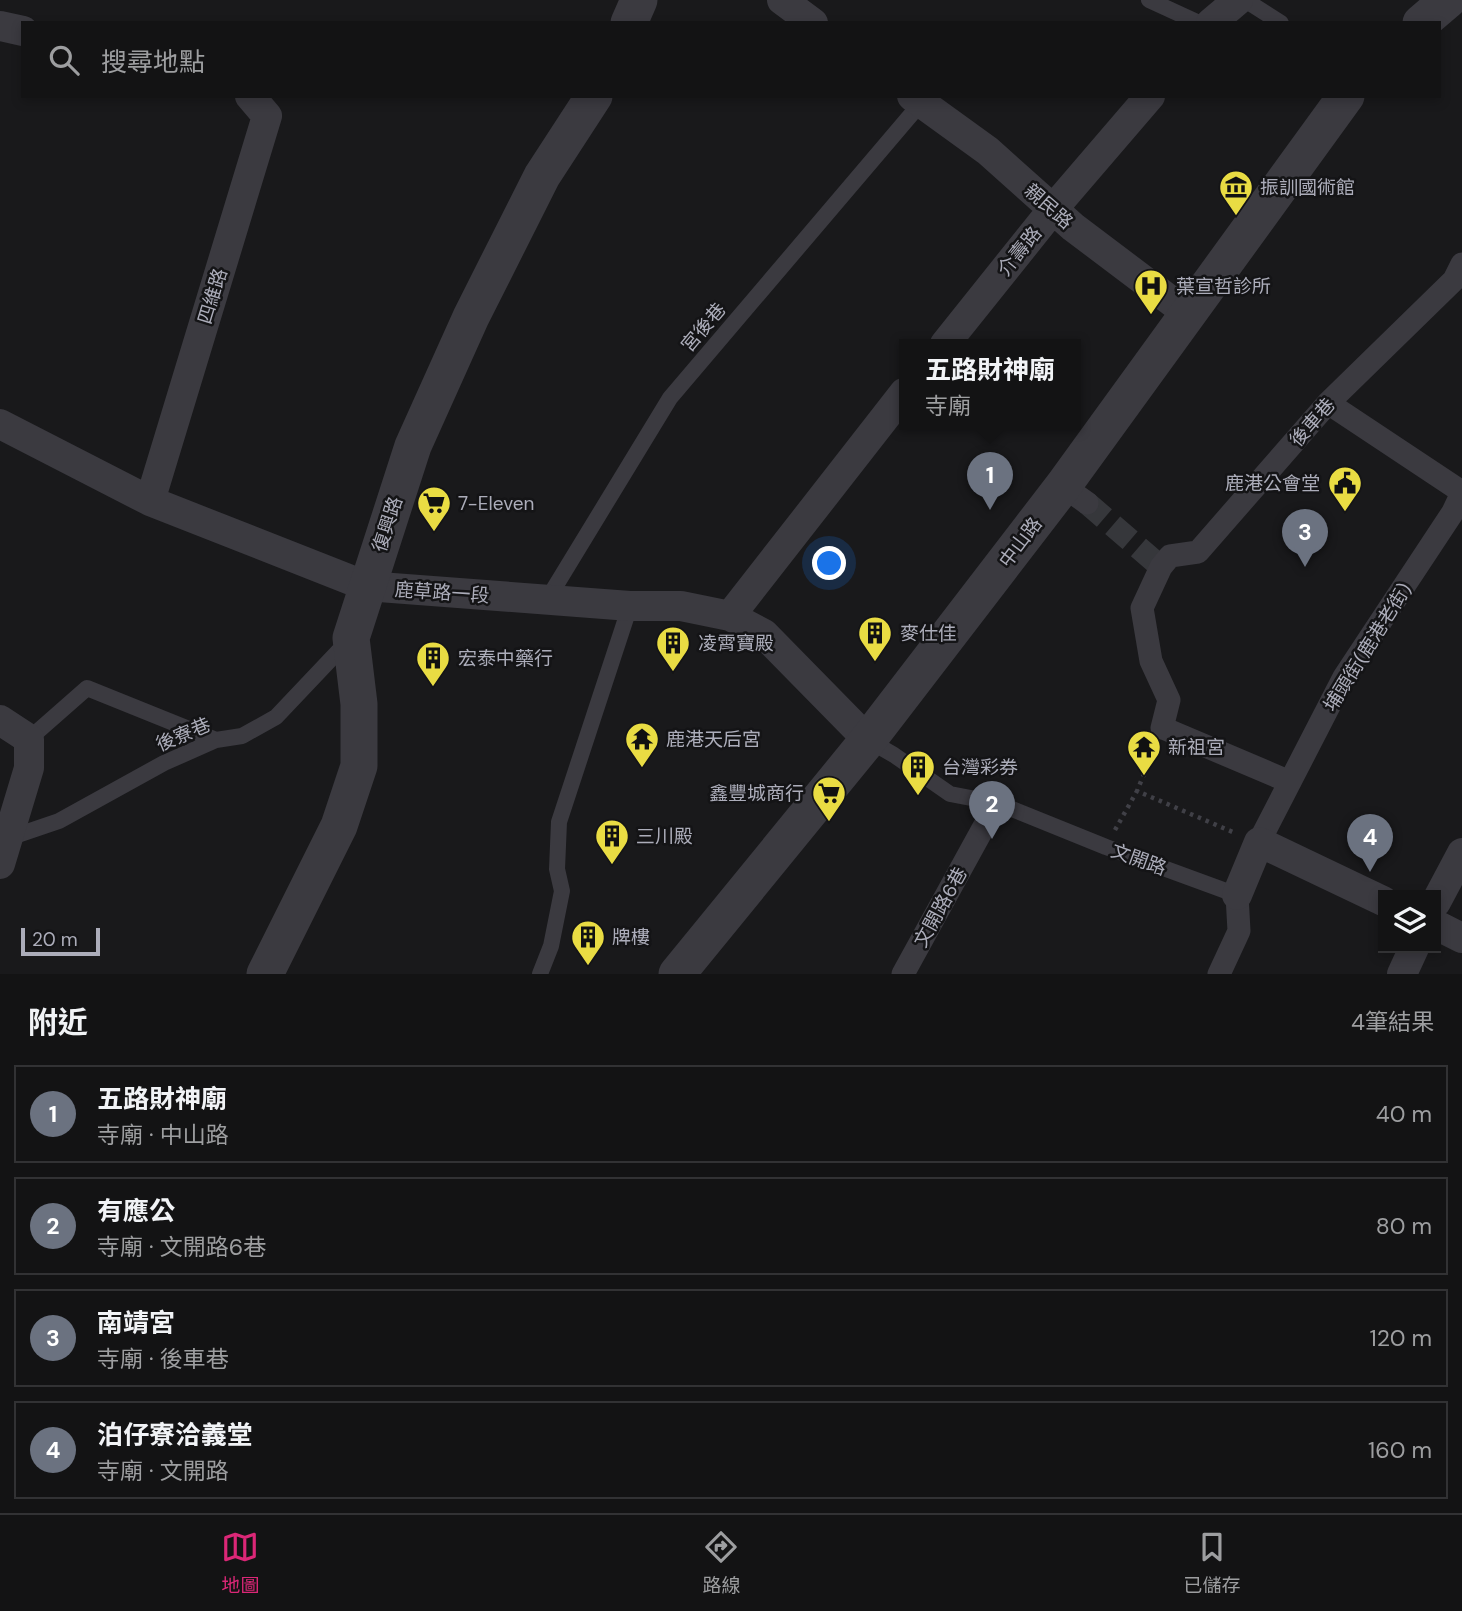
<!DOCTYPE html>
<html lang="zh-TW">
<head>
<meta charset="utf-8">
<style>
  body { margin:0; font-family:"DM Sans","Noto Sans TC",sans-serif; background:#1c1c1d; color:#f1f3f6 }
  .controls { position:absolute; right:21px; bottom:21px; display:grid; overflow:hidden; border-radius:0px; box-shadow:0 4px 10px #0003 }
  .controls button { width:63px; height:63px; display:grid; place-items:center; padding:0; border:0; border-bottom:2px solid #323234; background:#131314; color:#f1f3f6; font:35px sans-serif }
  .scale { position:absolute; left:21px; bottom:18px; width:79px; box-sizing:border-box; padding-left:7px; border:4px solid #acadba; border-top:0; font-size:19px; line-height:24px; white-space:nowrap; color:#acadba; -webkit-text-stroke:5px #141416; paint-order:stroke }
  .you { position:absolute; left:830px; top:564px; width:24px; height:24px; margin:-18px; border:5px solid #fff; border-radius:50%; background:#1a73e8; box-shadow:0 0 0 10px #1a73e833 }
  .badge { display:grid; place-items:center; width:46px; height:46px; border-radius:50%; background:#db2777; color:#fff; font-size:23px; font-weight:700 }
  .pin { position:absolute; translate:-50% -58px; filter:drop-shadow(0 2px 4px #0008) }
  .pin::after { content:''; position:absolute; top:37px; width:24px; height:21px; background:inherit; clip-path:polygon(0 0,100% 0,50% 100%) }
  .popup { position:absolute; left:899px; top:339px; width:182px; height:91px; box-sizing:border-box; display:grid; place-content:center; border-radius:0px; background:#131314; filter:drop-shadow(0 2px 5px #0005); font-size:23px; white-space:nowrap; color:#9d9ea0 }
  .popup b { font-size:26px; color:#f1f3f6 }
  .popup::after { content:''; position:absolute; left:50%; top:100%; margin-left:-14px; border:14px solid transparent; border-top-color:#131314 }
  .list { margin:0; padding:0; list-style:none }
  h2 { display:flex; justify-content:space-between; align-items:center; height:91px; margin:0; padding:0 28px; font-size:30px }
  h2 small { font-size:23px; font-weight:400; color:#9d9ea0 }
  .list li { display:grid; grid-template-columns:46px 1fr auto; gap:21px; align-items:center; box-sizing:border-box; height:98px; margin:0 14px 14px; padding:0 14px; border:2px solid #323234; border-radius:0px }
  .list b { display:block; font-size:26px; white-space:nowrap }
  .list p { margin:0; font-size:23px; white-space:nowrap; color:#9d9ea0 }
  .list em { font-size:23px; font-style:normal; color:#9d9ea0 }
  .icon { flex:none; width:38px; height:38px; fill:none; stroke:currentColor; stroke-width:2; stroke-linecap:round; stroke-linejoin:round }
  .map { position:relative; flex:none; width:1462px; height:974px; overflow:hidden }
  .search { position:absolute; background:#131314; box-shadow:0 4px 10px #0003; left:21px; right:21px; top:21px; height:77px; display:flex; align-items:center; gap:18px; box-sizing:border-box; padding:0 24px; border-radius:0px; color:#9d9ea0; font-size:26px }
  .sheet { height:539px; background:#131314 }
  nav { display:flex; justify-content:space-around; align-items:center; box-sizing:border-box; height:98px; border-top:2px solid #323234; background:#131314; font-size:19px; color:#9d9ea0 }
  nav a { display:grid; justify-items:center; gap:4px }
  nav .on { color:#db2777 }
  .map>svg:first-child { display:block }
</style>
</head>
<body>
<div class="map">
<svg width="1462" height="974" viewBox="0 0 1462 974">
  <rect width="100%" height="100%" fill="#19191b"/>
  <g fill="none" stroke-linecap="round" stroke-linejoin="round">
    <!-- pedestrian-tunnel -->
    <path stroke="#36373b" stroke-width="23" stroke-dasharray="23 11" stroke-linecap="butt" d="M 1087,503 L 1161,567"/>
    <!-- path -->
    <path stroke="#404047" stroke-width="4.5" stroke-dasharray="3.5 5" stroke-linecap="butt" d="M 1154,750 L 1137,791 L 1235,833
      M 1115,830 L 1137,791"/>
    <!-- service -->
    <path stroke="#3b3a40" stroke-width="16" d="M 1149,0 L 1199,23
      M 1245,0 L 1281,23
      M 547,600 L 670,398 L 921,103
      M 29,739 L 87,688 L 216,740
      M 868,740 L 894,755 L 950,794 L 997,803 L 1106,847 L 1237,895
      M 9,838 L 59,821 L 164,763 L 216,740 L 242,736 L 276,717 L 348,641
      M 540,974 L 551,946 L 562,891 L 557,869 L 559,822 L 630,606"/>
    <!-- pedestrian -->
    <path stroke="#3b3a40" stroke-width="23" d="M 1328,403 L 1462,492
      M 1063,486 L 1087,503
      M 1162,728 L 1169,700 L 1151,661 L 1142,608 L 1161,567 L 1170,556 L 1198,552 L 1328,403 L 1454,280 L 1462,264
      M 1163,728 L 1290,782
      M 1259,842 L 1344,677 L 1453,512 L 1462,493
      M 903,974 L 997,803
      M 1219,974 L 1239,931 L 1237,895"/>
    <!-- minor -->
    <path stroke="#3b3a40" stroke-width="30" d="M 782,0 L 813,23
      M 1211,23 L 1238,0
      M 0,26 L 23,31
      M 912,96 L 988,151 L 1073,227 L 1187,313
      M 945,344 L 1053,209 L 1150,96
      M 0,424 L 150,501 L 366,586 L 630,606 L 681,606 L 730,616 L 764,634 L 868,740
      M 150,501 L 267,116 L 250,96
      M 730,616 L 904,393
      M 0,720 L 29,739 L 29,768 L 0,864
      M 1237,895 L 1259,842 L 1383,901
      M 1436,902 L 1462,853
      M 1436,925 L 1462,938
      M 1402,974 L 1414,948"/>
    <!-- tertiary -->
    <path stroke="#3b3a40" stroke-width="37" d="M 629,23 L 639,0
      M 1421,23 L 1448,0
      M 265,974 L 339,826 L 359,766 L 359,704 L 351,638 L 413,446 L 471,317 L 542,176 L 594,96
      M 677,974 L 868,740 L 1063,486 L 1346,96"/>
  </g>
  <!-- icons -->
  <defs>
    <g id="museum-pin" transform="scale(1.75)"><path d="M0 17L-7.5 6A9.5 9.5 0 1 1 7.5 6Z" fill="#e9dc43" stroke="#141416"/><path d="M0-6L6-3V-2H-6V-3ZM-5-1h2V3h-2ZM-1-1h2V3h-2ZM3-1h2V3H3ZM-6 4H6V6H-6Z" fill="#111"/></g>
    <g id="hospital-pin" transform="scale(1.75)"><path d="M0 17L-7.5 6A9.5 9.5 0 1 1 7.5 6Z" fill="#e9dc43" stroke="#141416"/><path d="M-5-5h3v3.5h4V-5h3V5h-3V1.5h-4V5h-3Z" fill="#111"/></g>
    <g id="civic-pin" transform="scale(1.75)"><path d="M0 17L-7.5 6A9.5 9.5 0 1 1 7.5 6Z" fill="#e9dc43" stroke="#141416"/><path d="M-.6-6.5H3V-4.5H.6V-3L4-1V1h2V6H-6V1h2V-1L-.6-3ZM-1.2 2.5V6h2.4V2.5Z" fill="#111"/></g>
    <g id="supermarket-pin" transform="scale(1.75)"><path d="M0 17L-7.5 6A9.5 9.5 0 1 1 7.5 6Z" fill="#e9dc43" stroke="#141416"/><path d="M-6-5.5h2.5l.6 2H6L4.5 2H-2.5L-4.4-4H-6ZM-1.5 3.2a1.3 1.3 0 1 0 .1 0ZM3 3.2a1.3 1.3 0 1 0 .1 0Z" fill="#111"/></g>
    <g id="building-pin" transform="scale(1.75)"><path d="M0 17L-7.5 6A9.5 9.5 0 1 1 7.5 6Z" fill="#e9dc43" stroke="#141416"/><path d="M-4-6H4V6H1V3H-1V6H-4ZM-2.5-4.3h1.7v1.8h-1.7ZM.8-4.3h1.7v1.8H.8ZM-2.5-1h1.7V.8h-1.7ZM.8-1h1.7V.8H.8Z" fill="#111"/></g>
    <g id="temple-pin" transform="scale(1.75)"><path d="M0 17L-7.5 6A9.5 9.5 0 1 1 7.5 6Z" fill="#e9dc43" stroke="#141416"/><path d="M0-6L5-2H3V0L6.5 2.5H4V6H1.5V3h-3V6H-4V2.5H-6.5L-3 0V-2H-5Z" fill="#111"/></g>
  </defs>
  <g fill-rule="evenodd">
    <use href="#museum-pin" x="1236" y="187"/>
    <use href="#hospital-pin" x="1151" y="286"/>
    <use href="#civic-pin" x="1345" y="483"/>
    <use href="#supermarket-pin" x="434" y="503"/>
    <use href="#building-pin" x="875" y="633"/>
    <use href="#building-pin" x="673" y="643"/>
    <use href="#building-pin" x="433" y="658"/>
    <use href="#temple-pin" x="642" y="739"/>
    <use href="#temple-pin" x="1144" y="747"/>
    <use href="#building-pin" x="918" y="767"/>
    <use href="#supermarket-pin" x="829" y="793"/>
    <use href="#building-pin" x="612" y="836"/>
    <use href="#building-pin" x="588" y="937"/>
  </g>
  <g text-anchor="middle" stroke-width="5" stroke-linejoin="round" paint-order="stroke">
    <!-- poi labels -->
    <g font-size="19" fill="#acadba" stroke="#141416" text-anchor="start">
      <text x="1260" y="194">振訓國術館</text>
      <text x="1176" y="293">葉宣哲診所</text>
      <text x="1320" y="490" text-anchor="end">鹿港公會堂</text>
      <text x="458" y="510">7-Eleven</text>
      <text x="900" y="640">麥仕佳</text>
      <text x="698" y="650">凌霄寶殿</text>
      <text x="458" y="665">宏泰中藥行</text>
      <text x="666" y="746">鹿港天后宮</text>
      <text x="1168" y="754">新祖宮</text>
      <text x="942" y="774">台灣彩券</text>
      <text x="804" y="800" text-anchor="end">鑫豐城商行</text>
      <text x="636" y="843">三川殿</text>
      <text x="612" y="944">牌樓</text>
    </g>
    <!-- street labels -->
    <g font-size="19" fill="#acadba" stroke="#141416">
      <text transform="translate(1049 206) rotate(41)" y="7">親民路</text>
      <text transform="translate(1019 251) rotate(-51)" y="7">介壽路</text>
      <text transform="translate(212 296) rotate(-73)" y="7">四維路</text>
      <text transform="translate(703 327) rotate(-50)" y="7">宮後巷</text>
      <text transform="translate(1312 422) rotate(-49)" y="7">後車巷</text>
      <text transform="translate(387 524) rotate(-72)" y="7">復興路</text>
      <text transform="translate(1020 542) rotate(-53)" y="7">中山路</text>
      <text transform="translate(442 592) rotate(4)" y="7">鹿草路一段</text>
      <text transform="translate(1367 647) rotate(-58)" y="7">埔頭街(鹿港老街)</text>
      <text transform="translate(183 734) rotate(-23)" y="7">後寮巷</text>
      <text transform="translate(1139 859) rotate(20)" y="7">文開路</text>
      <text transform="translate(940 907) rotate(-61)" y="7">文開路6巷</text>
    </g>
  </g>
</svg>
<div class="controls">
<button><svg class="icon" aria-label="layers" viewBox="0 0 24 24"><path d="M12 4l9 5-9 5-9-5zM3 14l9 5 9-5"/></svg></button>
</div>
<div class="scale">20 m</div>
<div class="you"></div>
<div class="pin badge" style="left:990px;top:510px;background:#6b7280">1</div>
<div class="popup"><b>五路財神廟</b>寺廟</div>
<div class="pin badge" style="left:992px;top:839px;background:#6b7280">2</div>
<div class="pin badge" style="left:1305px;top:567px;background:#6b7280">3</div>
<div class="pin badge" style="left:1370px;top:872px;background:#6b7280">4</div>
<div class="search"><svg class="icon" aria-label="search" viewBox="0 0 24 24"><circle cx="10" cy="10" r="6"/><path d="M15 15l6 6"/></svg>搜尋地點</div>
</div>
<section class="sheet">
<h2>附近<small>4筆結果</small></h2>
<ul class="list">
<li><span class="badge" style="background:#6b7280">1</span><div><b>五路財神廟</b><p>寺廟 · 中山路</p></div><em>40 m</em></li>
<li><span class="badge" style="background:#6b7280">2</span><div><b>有應公</b><p>寺廟 · 文開路6巷</p></div><em>80 m</em></li>
<li><span class="badge" style="background:#6b7280">3</span><div><b>南靖宮</b><p>寺廟 · 後車巷</p></div><em>120 m</em></li>
<li><span class="badge" style="background:#6b7280">4</span><div><b>泊仔寮洽義堂</b><p>寺廟 · 文開路</p></div><em>160 m</em></li>
</ul>
</section>
<nav>
<a class="on"><svg class="icon" aria-label="map" viewBox="0 0 24 24"><path d="M3 6l6-2 6 2 6-2v14l-6 2-6-2-6 2zM9 4v14M15 6v14"/></svg>地圖</a>
<a><svg class="icon" aria-label="directions" viewBox="0 0 24 24"><path d="M12 3l9 9-9 9-9-9zM9 14v-3h6M13 9l2 2-2 2"/></svg>路線</a>
<a><svg class="icon" aria-label="saved" viewBox="0 0 24 24"><path d="M7 4h10v16l-5-4-5 4z"/></svg>已儲存</a>
</nav>
</body>
</html>
